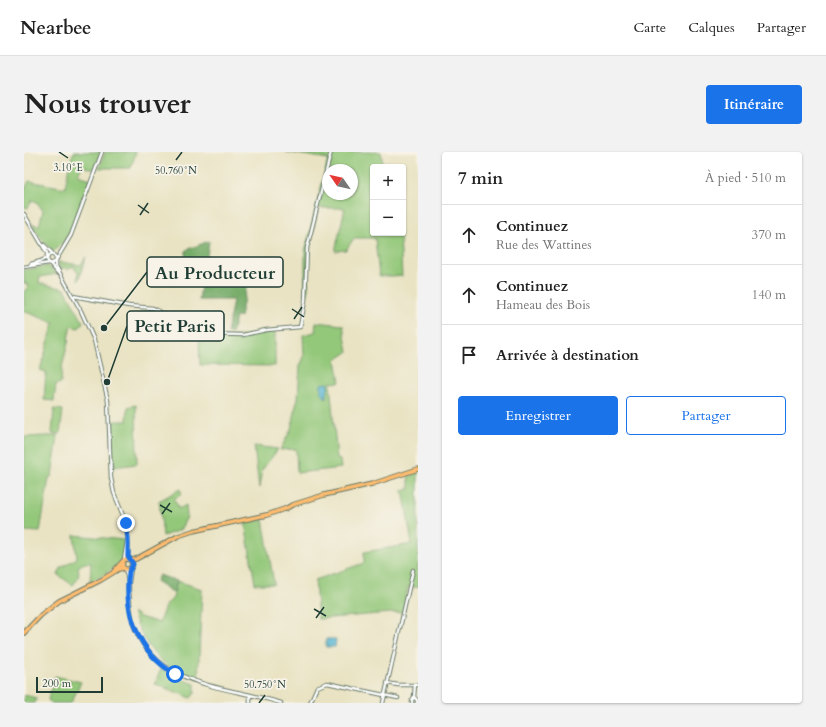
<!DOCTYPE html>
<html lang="fr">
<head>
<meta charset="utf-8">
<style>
  body { margin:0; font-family:Cardo,serif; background:#f2f2f2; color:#222 }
  .controls { position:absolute; right:12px; top:12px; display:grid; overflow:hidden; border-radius:4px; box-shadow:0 1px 3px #0004 }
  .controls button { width:36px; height:36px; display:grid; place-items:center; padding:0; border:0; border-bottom:1px solid #e0e0e0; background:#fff; color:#222; font:20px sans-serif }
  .compass { position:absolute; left:298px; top:12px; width:36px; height:36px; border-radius:50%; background:#fff; box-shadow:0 1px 3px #0004; rotate:304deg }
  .scale { position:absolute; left:12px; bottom:10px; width:67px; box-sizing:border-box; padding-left:4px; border:2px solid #1f3d34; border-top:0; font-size:11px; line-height:14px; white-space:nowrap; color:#1f3d34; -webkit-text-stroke:3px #f7f3e8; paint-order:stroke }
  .stop { position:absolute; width:12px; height:12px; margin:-9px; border:3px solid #1a73e8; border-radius:50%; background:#fff }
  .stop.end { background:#1a73e8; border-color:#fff; box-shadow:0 1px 4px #0008 }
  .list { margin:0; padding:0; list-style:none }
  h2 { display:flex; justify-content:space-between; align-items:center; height:52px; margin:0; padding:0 16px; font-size:17px }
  h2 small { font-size:13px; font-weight:400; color:#767676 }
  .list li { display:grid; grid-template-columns:26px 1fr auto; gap:12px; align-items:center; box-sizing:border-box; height:60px; padding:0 16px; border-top:1px solid #e0e0e0 }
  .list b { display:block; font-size:15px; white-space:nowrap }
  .list p { margin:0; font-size:13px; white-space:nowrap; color:#767676 }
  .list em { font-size:13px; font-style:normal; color:#767676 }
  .actions { display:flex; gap:8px; padding:12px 16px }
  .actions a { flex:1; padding:9px 0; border:1px solid #1a73e8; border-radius:4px; text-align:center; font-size:14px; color:#1a73e8 }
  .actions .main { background:#1a73e8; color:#fff }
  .icon { flex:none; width:22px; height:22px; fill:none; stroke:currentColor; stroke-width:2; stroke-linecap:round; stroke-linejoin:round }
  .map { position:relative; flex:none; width:394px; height:551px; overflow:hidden; border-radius:4px }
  header { display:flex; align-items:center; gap:24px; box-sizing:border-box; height:56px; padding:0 20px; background:#fff; border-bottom:1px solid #e0e0e0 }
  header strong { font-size:19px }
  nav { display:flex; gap:22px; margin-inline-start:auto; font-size:14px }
  .intro { display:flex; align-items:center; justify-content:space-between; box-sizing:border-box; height:96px; padding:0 24px }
  h1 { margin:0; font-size:28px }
  .button { padding:10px 18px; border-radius:4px; background:#1a73e8; color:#fff; font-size:14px; font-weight:700 }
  main { display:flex; gap:24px; padding:0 24px }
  aside { flex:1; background:#fff; border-radius:4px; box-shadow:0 1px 3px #0004 }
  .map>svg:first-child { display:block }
</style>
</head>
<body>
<header>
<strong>Nearbee</strong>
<nav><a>Carte</a><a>Calques</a><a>Partager</a></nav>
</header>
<div class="intro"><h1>Nous trouver</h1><a class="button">Itinéraire</a></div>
<main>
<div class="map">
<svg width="394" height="551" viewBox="0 0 394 551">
  <rect width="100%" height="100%" fill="#f7f3e8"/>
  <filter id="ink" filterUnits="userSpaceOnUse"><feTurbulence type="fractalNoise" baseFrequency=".025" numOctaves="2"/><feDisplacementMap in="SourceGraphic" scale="8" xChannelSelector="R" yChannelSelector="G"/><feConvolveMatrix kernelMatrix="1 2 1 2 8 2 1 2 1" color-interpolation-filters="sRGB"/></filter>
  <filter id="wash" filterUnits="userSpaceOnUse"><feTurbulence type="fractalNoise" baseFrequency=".012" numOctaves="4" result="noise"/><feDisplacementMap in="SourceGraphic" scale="16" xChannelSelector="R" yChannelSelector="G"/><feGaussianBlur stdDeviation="0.9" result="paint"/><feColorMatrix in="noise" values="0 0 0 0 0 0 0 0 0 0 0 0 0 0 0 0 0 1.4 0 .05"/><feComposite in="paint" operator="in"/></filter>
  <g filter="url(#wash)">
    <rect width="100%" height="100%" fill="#e9e3c3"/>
    <!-- green -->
    <path fill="#93c779" stroke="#598256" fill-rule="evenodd" d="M 50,0 L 77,0 L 70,18 L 58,14 L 54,23 L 67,27 L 44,85 L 29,100 L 18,88 L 8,72 L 15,74 L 19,59 L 13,50 L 8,48 L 4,56 L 0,55 L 0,39 L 5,29 L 41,36 C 44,22 44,12 50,0 Z
      M 81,0 L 112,0 L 107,16 L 75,16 Z
      M 261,0 L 357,0 L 359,15 L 349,15 L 349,81 L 376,81 L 378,124 L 355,124 L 351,86 L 330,86 L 322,98 L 311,99 L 321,56 L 294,56 L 284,102 L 284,142 L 281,142 L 281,99 L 304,7 ZM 304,18 L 328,18 L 328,42 L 304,42 Z
      M 62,105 L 54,129 L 54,121 L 49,114 L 43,118 L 41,115 L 37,118 L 35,115 L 35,110 L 57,113 Z
      M 24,114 L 33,122 L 16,125 L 15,131 L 41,137 L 59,170 L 56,175 L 53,176 L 47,174 L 44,187 L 45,187 L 38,215 L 37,231 L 32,232 L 30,249 L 20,248 L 22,220 L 16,218 L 30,171 L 0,159 L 0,140 L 5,133 L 0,131 L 0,118 Z
      M 292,170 L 319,173 L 324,200 L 312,208 L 316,230 L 306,231 L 313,307 L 316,308 L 317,316 L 273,321 L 272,297 L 256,298 L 267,277 L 270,260 L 274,247 L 276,214 L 280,205 L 279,183 L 291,180 Z
      M 251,179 L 251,214 L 176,213 L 175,185 L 198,184 L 211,185 Z
      M 112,253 L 113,312 L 89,315 L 88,269 L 103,269 L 104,255 Z
      M 30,257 L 39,258 L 36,282 L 29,282 L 28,281 Z
      M 23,284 L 34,284 L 28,324 L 25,326 L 16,380 L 0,379 L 0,285 Z
      M 230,294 L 254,297 L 238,318 L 235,336 Z
      M 394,321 L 394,435 L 384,435 L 379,460 L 294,467 L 291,428 L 340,411 L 340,400 L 388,392 L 379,338 L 386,337 L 384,324 Z
      M 156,337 L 158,342 L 150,347 L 155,357 L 162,353 L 163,365 L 156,378 L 139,384 L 135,349 Z
      M 239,367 L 250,432 L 231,432 L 221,371 Z
      M 50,383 L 101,388 C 100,393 100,399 99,404 C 95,415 76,425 66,430 L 67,411 L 60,411 L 54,415 C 56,423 54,427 49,433 L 34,423 L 37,416 L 53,406 Z
      M 153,429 L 178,437 L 174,527 C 167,524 158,522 151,518 C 127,505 117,484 109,460 L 116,465 L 135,471 L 141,454 L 149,446 Z
      M 137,516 L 151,525 L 171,532 L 171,541 L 167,546 L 131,532 Z
      M 31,524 L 57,530 L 47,551 L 28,551 L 24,548 Z
      M 0,543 L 13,546 L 11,551 L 0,551 Z"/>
    <!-- forest -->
    <path fill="#76ac69" stroke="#4a744e" d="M 185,89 L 182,112 L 228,108 L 216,165 L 212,165 L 208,181 L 203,181 L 209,148 L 175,148 L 178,126 L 158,124 L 162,98 Z
      M 135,423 L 153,429 L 150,441 L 132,429 Z"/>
    <!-- water -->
    <path fill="#56b6d4" stroke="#3a7a84" d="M 304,231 L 304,236 L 302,246 L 297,240 L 297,232 Z
      M 302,487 L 312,487 L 311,495 L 302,495 Z"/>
  </g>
  <g filter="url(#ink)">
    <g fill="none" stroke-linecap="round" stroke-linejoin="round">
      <!-- minor casing -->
      <g stroke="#676" stroke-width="4.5">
        <path id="minor" d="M 0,62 L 23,101 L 23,105
          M 20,93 L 29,102
          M 32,107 L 31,104 L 27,102 L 24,104 L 23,108 L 34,121
          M 32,109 L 32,114 L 57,159 L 70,188 L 84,249 L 87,326 L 90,341 L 102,371 L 104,386 L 104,404 L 105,407
          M 7,112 L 17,109 L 23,106
          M 26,112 L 31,110 L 47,83 L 78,0
          M 0,115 L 25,111
          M 49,144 L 105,154 L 129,156 L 176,182 L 219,183 L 242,178 L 276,175 L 281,149 L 283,96 L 307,0
          M 100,408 L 103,389
          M 101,417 C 108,433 103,456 110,474 C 133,536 204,534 257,551
          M 105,430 L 107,416
          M 363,531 L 374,533 L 394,533
          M 390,545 L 393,548 L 393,551
          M 226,551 L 226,543
          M 286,551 L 293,535 L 303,531 L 374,546
          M 359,551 L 389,418
          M 388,551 L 388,548 L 390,545 L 391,533"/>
      </g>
      <!-- major casing -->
      <g stroke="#676" stroke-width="5.5">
        <path id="major" d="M 261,357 L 268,353 L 300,343 L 348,332 L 394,317
          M 240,364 L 263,356
          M 107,408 L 112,407 L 154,384 L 169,379 L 242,363
          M 90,419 L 100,408 L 102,407 L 107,408 L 108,414 L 105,417 L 101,417 L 98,414 L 99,410
          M 0,481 L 17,463 L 35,449 L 77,428 L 95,417 L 100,416"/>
      </g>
      <!-- minor -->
      <use href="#minor" stroke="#fff" stroke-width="2.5"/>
      <!-- major -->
      <use href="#major" stroke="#fdbc6f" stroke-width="3.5"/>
    </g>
  </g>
  <g fill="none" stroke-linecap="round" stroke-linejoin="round" filter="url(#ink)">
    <!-- route -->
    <path stroke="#1a73e8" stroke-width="5" d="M 102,371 L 104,386 L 104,404 L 109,412 C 108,415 106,417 105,420 C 99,461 115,501 151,522"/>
  </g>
  <!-- ticks -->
  <path fill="none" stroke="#1f3d34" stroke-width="1.5" d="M 35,0 L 44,6M 152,8 L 158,0M 114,53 L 125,61M 116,63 L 124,51M 268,157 L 280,165M 270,167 L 278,155M 136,353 L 148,360M 138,362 L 146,351M 290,457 L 302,464M 292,466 L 300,455M 235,551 L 241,543"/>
  <g font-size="10" text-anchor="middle" fill="#1f3d34" stroke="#f7f3e8" stroke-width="3.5" stroke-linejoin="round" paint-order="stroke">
    <text x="44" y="19">3.10°E</text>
    <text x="152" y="22">50.760°N</text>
    <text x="241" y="536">50.750°N</text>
  </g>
  <!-- callouts -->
  <path fill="none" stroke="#1f3d34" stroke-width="1.5" d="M80 176L123 120M83 230L103 174"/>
  <g fill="#1f3d34" stroke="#f7f3e8" stroke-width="1.5">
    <circle cx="80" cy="176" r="4"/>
    <circle cx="83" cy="230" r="4"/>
  </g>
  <g fill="#f7f3e8" stroke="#1f3d34" stroke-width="1.5">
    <rect x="123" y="105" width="136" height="30" rx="4"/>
    <rect x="103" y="159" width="97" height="30" rx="4"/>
  </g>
  <g font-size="18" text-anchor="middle" font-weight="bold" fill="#1f3d34">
    <text x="191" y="127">Au Producteur</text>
    <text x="151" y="180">Petit Paris</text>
  </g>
</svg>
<div class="controls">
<button>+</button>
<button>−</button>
</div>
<svg class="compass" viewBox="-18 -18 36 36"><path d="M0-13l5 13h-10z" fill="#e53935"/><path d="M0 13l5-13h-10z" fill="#767676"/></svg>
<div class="scale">200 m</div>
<div class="stop" style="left:151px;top:522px"></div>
<div class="stop end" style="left:102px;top:371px"></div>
</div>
<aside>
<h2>7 min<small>À pied · 510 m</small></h2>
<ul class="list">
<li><svg class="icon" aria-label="ahead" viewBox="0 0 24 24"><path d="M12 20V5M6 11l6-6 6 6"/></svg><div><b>Continuez</b><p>Rue des Wattines</p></div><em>370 m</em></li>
<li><svg class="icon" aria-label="ahead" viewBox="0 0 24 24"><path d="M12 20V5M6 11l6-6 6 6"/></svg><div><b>Continuez</b><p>Hameau des Bois</p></div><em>140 m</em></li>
<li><svg class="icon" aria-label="arrive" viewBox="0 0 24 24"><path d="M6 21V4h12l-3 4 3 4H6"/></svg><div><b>Arrivée à destination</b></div></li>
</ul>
<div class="actions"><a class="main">Enregistrer</a><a>Partager</a></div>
</aside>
</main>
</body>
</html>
